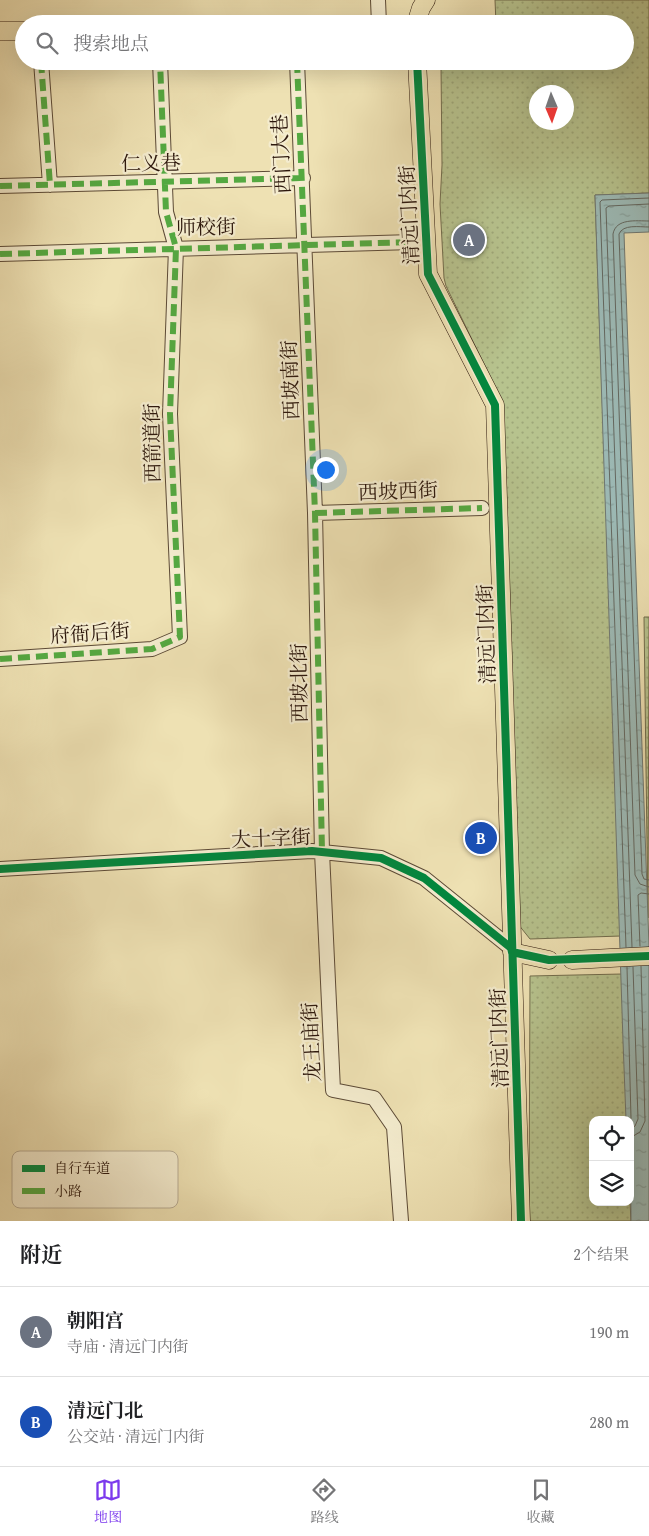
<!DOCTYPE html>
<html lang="zh">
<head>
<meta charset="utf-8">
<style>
  body { margin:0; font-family:"Gentium Book Plus","Noto Serif SC",serif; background:#f6f6f6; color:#202124 }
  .controls { position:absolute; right:15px; bottom:15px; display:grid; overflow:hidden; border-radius:10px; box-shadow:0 5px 20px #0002 }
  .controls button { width:45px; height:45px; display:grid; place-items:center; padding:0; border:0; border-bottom:1px solid #e0e0e0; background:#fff; color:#202124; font:25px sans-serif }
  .compass { position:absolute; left:529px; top:85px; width:45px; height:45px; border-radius:50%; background:#fff; box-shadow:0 5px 20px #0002; rotate:178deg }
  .you { position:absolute; left:325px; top:469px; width:18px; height:18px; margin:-12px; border:4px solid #fff; border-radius:50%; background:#1a73e8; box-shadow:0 0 0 8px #1a73e833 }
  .badge { display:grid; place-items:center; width:32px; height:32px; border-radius:50%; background:#7c3aed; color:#fff; font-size:16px; font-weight:700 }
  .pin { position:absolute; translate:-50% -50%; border:2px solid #fff; box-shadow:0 1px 5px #0006 }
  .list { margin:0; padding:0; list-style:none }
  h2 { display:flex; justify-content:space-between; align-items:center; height:65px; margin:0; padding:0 20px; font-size:21px }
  h2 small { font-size:16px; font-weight:400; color:#757577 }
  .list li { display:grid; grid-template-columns:32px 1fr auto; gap:15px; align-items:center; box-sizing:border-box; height:90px; padding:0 20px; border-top:1px solid #e0e0e0 }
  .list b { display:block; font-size:19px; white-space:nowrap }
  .list p { margin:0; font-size:16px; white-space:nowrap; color:#757577 }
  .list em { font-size:16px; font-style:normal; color:#757577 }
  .icon { flex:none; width:28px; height:28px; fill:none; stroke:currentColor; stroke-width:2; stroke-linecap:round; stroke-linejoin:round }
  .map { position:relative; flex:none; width:649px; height:1221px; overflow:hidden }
  .search { position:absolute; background:#fff; box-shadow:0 5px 20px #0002; left:15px; right:15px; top:15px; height:55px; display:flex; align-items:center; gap:12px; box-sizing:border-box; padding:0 18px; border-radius:28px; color:#757577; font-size:19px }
  .sheet { height:245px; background:#fff }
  nav { display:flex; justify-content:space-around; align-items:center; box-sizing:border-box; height:70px; border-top:1px solid #e0e0e0; background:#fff; font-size:14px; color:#757577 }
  nav a { display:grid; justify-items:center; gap:2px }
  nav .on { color:#7c3aed }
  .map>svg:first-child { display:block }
</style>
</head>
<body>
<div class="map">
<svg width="649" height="1221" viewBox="0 0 649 1221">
  <defs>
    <pattern id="park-dots" width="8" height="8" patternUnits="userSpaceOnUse" patternTransform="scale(1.25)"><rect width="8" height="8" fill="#b7c38e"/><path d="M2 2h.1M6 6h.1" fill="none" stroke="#9ea779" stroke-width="1.8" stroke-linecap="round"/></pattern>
    <pattern id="water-ripples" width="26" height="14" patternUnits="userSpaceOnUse" patternTransform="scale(1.25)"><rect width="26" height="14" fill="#9dbbb7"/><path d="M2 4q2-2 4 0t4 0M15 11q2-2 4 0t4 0" fill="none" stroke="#87a09c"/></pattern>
  </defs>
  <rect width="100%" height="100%" fill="#eee1b3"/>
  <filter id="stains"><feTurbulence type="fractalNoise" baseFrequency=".004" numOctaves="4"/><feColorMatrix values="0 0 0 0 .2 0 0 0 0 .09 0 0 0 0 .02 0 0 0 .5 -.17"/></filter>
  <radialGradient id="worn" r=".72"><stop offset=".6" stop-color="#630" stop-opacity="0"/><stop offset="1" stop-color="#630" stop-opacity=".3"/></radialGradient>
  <!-- park -->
  <path fill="url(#park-dots)" stroke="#726d4d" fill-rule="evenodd" d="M 495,0 L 649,0 L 649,193 L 595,195 L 621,936 L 530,939 L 518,924 L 501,399 L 446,286 L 444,278 L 440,204 L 442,165 L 441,66 L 495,61 L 625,61 L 625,24 L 496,24 ZM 536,92 L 566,92 L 566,122 L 536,122 Z
    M 644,617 L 649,617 L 648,918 Z
    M 622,974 L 628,1120 L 593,1120 L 593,1202 L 630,1202 L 631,1221 L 529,1221 L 530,976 Z"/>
  <!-- water -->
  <path fill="url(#water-ripples)" stroke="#707973" d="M 649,193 L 649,232 L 624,233 L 649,946 L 649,1221 L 631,1221 L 630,1120 L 626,1120 L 623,1041 L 595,195 Z"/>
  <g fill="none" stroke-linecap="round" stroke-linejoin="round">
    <!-- shore -->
    <path stroke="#646962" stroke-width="1" d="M 649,221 C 636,221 616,218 613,234 L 635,875 L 640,884 L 649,887
      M 649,227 C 639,227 623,224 619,234 L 642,874 L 644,879 L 649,880
      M 640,946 L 638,895 L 641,893 L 649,894
      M 626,947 L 600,202 L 602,200 L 649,198
      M 632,947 L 606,208 L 609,206 L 649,204
      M 627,967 L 631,1118 L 630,1122
      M 630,1130 L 635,1126 L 638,1119 L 633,967
      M 630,1138 L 640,1132 L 645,1121 L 641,966"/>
    <!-- minor casing -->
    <g stroke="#5c4a36" stroke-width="16">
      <path id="minor" d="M 378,0 L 379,24
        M 41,61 L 50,185
        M 297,61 L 315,513 L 322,852 L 333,1090 L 374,1098 L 394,1127 L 401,1221
        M 0,186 L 303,178
        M 0,254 L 413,242
        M 315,513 L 482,508
        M 0,659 L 152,649 L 180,637 L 170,414 L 176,248 L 166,212 L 160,61
        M 0,869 L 312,851 L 381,858 L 424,878 L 511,948 L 512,952"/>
    </g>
    <!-- major casing -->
    <g stroke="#2c170c" stroke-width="19">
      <path id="major" d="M 416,24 L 421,8 L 426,0
        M 0,31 L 24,31
        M 417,61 L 428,274 L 495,405 L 521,1221
        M 512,952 L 549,960
        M 572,960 L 649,956"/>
    </g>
    <!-- minor -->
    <use href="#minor" stroke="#f4ecce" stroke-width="14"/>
    <!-- major -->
    <use href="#major" stroke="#eee1b3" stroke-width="18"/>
    <!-- quiet -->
    <path stroke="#54a941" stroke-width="6" stroke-dasharray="12 6" stroke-linecap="butt" d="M 41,61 L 50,185
      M 297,61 L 315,513 L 322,852
      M 0,186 L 303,178
      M 0,254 L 413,242
      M 315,513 L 482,508
      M 0,659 L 152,649 L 180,637 L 170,414 L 176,248 L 166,212 L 160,61"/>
    <!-- cycleway casing -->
    <g stroke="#f4ecce" stroke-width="11">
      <path id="cycleway" d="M 417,61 L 428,274 L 495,405 L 521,1221
        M 0,869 L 312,851 L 381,858 L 424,878 L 511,948 L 512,952
        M 512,952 L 549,960 L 649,956"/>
    </g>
    <!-- cycleway -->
    <use href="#cycleway" stroke="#00873e" stroke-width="8"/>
  </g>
  <g text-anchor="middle" stroke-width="4.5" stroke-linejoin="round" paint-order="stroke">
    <!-- street labels -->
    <g font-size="20" fill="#2c170c" stroke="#f4ecce">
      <text transform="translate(281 154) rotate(-93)" y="7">西门大巷</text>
      <text transform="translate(151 163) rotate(-1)" y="7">仁义巷</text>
      <text transform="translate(409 215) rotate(-93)" y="7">清远门内街</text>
      <text transform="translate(206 227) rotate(-1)" y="7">师校街</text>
      <text transform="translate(290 380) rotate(-92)" y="7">西坡南街</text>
      <text transform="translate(152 443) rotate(-91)" y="7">西箭道街</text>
      <text transform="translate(398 491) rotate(-2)" y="7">西坡西街</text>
      <text transform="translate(90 633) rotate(-4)" y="7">府衙后街</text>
      <text transform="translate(486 634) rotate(-92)" y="7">清远门内街</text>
      <text transform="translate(299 683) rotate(-91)" y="7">西坡北街</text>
      <text transform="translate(271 838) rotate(-2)" y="7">大十字街</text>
      <text transform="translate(499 1038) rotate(-92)" y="7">清远门内街</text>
      <text transform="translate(311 1042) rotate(-93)" y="7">龙王庙街</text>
    </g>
  </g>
  <!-- legend -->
  <rect x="12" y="1151" width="166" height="57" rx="8" fill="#f4ecce" stroke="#b8ac94" stroke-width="1"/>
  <rect x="22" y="1165" width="23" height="7" fill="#00873e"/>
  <rect x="22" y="1188" width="23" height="6" fill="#54a941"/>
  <g font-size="14" fill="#2c170c">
    <text x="54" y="1173">自行车道</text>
    <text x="54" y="1196">小路</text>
  </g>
  <rect width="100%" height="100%" filter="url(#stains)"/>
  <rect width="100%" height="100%" fill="url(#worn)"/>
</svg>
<div class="controls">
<button><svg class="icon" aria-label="locate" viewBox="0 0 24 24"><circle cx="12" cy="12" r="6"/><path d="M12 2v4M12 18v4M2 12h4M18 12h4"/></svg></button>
<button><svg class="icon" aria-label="layers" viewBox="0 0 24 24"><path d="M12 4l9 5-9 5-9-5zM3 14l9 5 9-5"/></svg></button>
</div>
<svg class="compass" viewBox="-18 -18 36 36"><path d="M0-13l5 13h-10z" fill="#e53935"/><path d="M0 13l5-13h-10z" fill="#757577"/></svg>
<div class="you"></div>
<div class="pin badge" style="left:469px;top:240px;background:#6b7280">A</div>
<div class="pin badge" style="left:481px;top:838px;background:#1a4fb4">B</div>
<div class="search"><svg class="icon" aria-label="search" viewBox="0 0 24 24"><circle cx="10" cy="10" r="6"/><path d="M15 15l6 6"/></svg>搜索地点</div>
</div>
<section class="sheet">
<h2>附近<small>2个结果</small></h2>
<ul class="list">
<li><span class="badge" style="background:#6b7280">A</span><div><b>朝阳宫</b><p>寺庙 · 清远门内街</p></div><em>190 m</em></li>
<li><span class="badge" style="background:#1a4fb4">B</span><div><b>清远门北</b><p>公交站 · 清远门内街</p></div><em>280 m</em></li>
</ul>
</section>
<nav>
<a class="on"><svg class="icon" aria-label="map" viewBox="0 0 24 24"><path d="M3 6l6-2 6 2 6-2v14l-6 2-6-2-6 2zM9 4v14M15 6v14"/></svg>地图</a>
<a><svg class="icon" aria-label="directions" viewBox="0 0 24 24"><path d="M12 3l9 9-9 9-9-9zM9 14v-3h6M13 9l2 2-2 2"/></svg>路线</a>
<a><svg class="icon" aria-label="saved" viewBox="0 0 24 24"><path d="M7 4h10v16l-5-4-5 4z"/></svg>收藏</a>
</nav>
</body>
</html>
